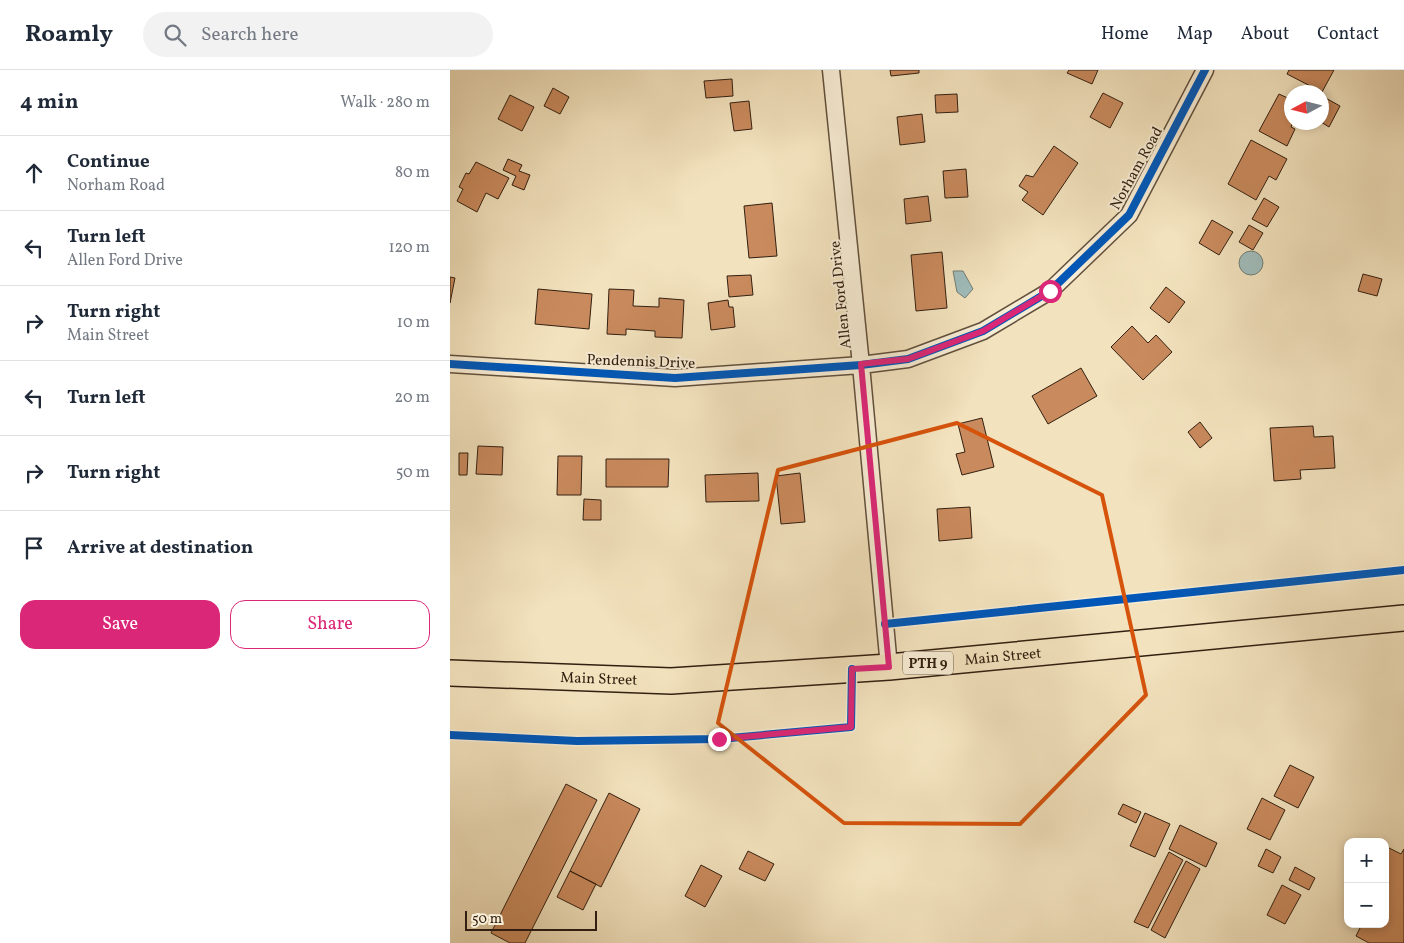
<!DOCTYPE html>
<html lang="en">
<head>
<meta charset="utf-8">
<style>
  body { margin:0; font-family:Vollkorn,serif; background:#f2f2f3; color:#1f2937 }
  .controls { position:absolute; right:15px; bottom:15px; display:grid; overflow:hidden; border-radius:10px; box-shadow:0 2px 8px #0003 }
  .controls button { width:45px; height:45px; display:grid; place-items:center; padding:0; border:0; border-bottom:1px solid #e0e1e3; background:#fff; color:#1f2937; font:25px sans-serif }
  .compass { position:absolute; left:834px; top:15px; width:45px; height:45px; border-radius:50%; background:#fff; box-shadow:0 2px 8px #0003; rotate:263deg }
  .scale { position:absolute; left:15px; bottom:12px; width:132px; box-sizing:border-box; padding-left:5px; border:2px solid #321f11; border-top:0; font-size:14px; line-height:18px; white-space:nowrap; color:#321f11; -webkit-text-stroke:4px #f7ecd4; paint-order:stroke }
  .stop { position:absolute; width:15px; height:15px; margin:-11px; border:4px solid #db2777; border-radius:50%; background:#fff }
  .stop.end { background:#db2777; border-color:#fff; box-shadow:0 1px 5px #0008 }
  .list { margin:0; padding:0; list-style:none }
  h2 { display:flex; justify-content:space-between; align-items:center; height:65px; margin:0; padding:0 20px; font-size:21px }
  h2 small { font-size:16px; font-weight:400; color:#747a83 }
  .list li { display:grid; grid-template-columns:32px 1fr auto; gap:15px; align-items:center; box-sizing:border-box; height:75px; padding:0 20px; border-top:1px solid #e0e1e3 }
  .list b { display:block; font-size:19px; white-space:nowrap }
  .list p { margin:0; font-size:16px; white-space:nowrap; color:#747a83 }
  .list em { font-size:16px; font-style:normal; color:#747a83 }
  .actions { display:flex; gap:10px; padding:15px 20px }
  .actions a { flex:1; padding:11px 0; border:1px solid #db2777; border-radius:15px; text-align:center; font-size:18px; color:#db2777 }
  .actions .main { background:#db2777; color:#fff }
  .icon { flex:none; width:28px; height:28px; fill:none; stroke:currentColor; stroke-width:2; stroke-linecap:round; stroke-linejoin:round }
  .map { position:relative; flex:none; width:954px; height:873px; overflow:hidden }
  header { display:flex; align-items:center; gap:30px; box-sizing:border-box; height:70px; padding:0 25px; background:#fff; border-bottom:1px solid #e0e1e3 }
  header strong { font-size:24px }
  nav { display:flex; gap:28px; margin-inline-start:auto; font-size:18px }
  .search { width:350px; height:45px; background:#f2f2f3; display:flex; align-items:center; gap:12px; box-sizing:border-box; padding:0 18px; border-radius:28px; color:#747a83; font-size:19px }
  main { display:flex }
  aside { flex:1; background:#fff }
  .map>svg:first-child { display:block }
</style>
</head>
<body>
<header>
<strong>Roamly</strong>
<div class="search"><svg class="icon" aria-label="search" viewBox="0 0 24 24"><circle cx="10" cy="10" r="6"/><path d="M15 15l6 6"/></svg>Search here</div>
<nav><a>Home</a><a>Map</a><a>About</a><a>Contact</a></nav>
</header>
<main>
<aside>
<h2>4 min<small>Walk · 280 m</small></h2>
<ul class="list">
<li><svg class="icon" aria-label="ahead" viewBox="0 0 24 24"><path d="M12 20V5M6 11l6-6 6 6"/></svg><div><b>Continue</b><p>Norham Road</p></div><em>80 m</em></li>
<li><svg class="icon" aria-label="left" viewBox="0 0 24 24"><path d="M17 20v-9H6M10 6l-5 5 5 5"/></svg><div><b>Turn left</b><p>Allen Ford Drive</p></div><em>120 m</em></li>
<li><svg class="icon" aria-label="right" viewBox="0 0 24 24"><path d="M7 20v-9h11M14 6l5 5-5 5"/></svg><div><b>Turn right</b><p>Main Street</p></div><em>10 m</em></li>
<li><svg class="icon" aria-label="left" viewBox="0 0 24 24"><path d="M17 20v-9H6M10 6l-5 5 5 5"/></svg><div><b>Turn left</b></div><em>20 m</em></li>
<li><svg class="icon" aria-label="right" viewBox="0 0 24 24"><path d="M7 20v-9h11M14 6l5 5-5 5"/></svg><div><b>Turn right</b></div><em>50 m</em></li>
<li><svg class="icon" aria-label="arrive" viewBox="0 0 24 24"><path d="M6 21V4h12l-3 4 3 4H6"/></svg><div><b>Arrive at destination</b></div></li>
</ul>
<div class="actions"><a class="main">Save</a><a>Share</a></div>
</aside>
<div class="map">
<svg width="954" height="873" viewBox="0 0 954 873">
  <rect width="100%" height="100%" fill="#f2e2bd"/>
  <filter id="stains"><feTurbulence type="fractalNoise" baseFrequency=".004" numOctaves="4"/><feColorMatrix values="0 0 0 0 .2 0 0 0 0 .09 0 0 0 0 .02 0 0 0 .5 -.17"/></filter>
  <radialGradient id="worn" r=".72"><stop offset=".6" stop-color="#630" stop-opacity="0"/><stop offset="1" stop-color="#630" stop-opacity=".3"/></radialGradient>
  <!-- water -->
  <path fill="#9fbcbb" stroke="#737d77" d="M789 193a12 12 0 1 1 24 0a12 12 0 1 1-24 0Z
    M 503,201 L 513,201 L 523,219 L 515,228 L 507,222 Z"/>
  <!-- building -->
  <path fill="#c98a5d" stroke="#321f11" d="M 440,0 L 469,0 L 469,3 L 441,6 Z
    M 619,0 L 648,0 L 642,14 L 617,3 Z
    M 839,0 L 884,0 L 872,22 L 837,4 Z
    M 282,9 L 283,26 L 256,28 L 254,11 Z
    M 103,18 L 119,27 L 110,44 L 94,36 Z
    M 653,23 L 673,33 L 660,58 L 640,47 Z
    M 507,24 L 508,42 L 486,43 L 485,25 Z
    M 829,24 L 842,30 L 842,52 L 843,52 L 841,57 L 845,59 L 837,76 L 809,61 Z
    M 60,25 L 84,37 L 72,61 L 48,49 Z
    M 872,26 L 890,36 L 879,57 L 871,52 Z
    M 299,31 L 302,59 L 284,61 L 280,33 Z
    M 472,44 L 475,72 L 450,75 L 447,47 Z
    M 801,70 L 837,89 L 826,110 L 819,106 L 806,130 L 778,114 Z
    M 604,76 L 628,93 L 593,145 L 572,130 L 578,122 L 569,116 L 576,105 L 583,107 Z
    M 58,89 L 72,95 L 69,101 L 80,105 L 74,120 L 62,115 L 66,106 L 53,100 Z
    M 26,92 L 59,108 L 48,129 L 36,123 L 27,142 L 7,131 L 13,119 L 9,117 L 16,103 L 19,104 Z
    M 516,99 L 518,127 L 495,128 L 493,101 Z
    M 478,126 L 481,151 L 456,154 L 454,129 Z
    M 814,128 L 829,137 L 817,157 L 802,149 Z
    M 322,133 L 327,186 L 299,188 L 294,136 Z
    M 762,150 L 783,162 L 769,185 L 749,173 Z
    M 799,155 L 813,163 L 803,180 L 789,172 Z
    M 492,182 L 497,238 L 466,241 L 461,185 Z
    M 913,204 L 932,209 L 927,226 L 908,221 Z
    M 301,205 L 303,225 L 279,227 L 277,206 Z
    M 0,207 L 5,208 L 0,233 Z
    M 716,217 L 735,232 L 719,253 L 700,238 Z
    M 88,219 L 142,224 L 139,259 L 85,254 Z
    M 159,219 L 184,220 L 183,236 L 209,237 L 209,228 L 234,230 L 232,268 L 205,267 L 205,261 L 176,259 L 176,265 L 157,264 Z
    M 278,230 L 279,237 L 283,237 L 285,257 L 261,260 L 258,233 Z
    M 682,256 L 698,273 L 706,265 L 722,282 L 693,310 L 661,277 Z
    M 631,298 L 647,326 L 598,354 L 582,326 Z
    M 532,348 L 544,397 L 512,405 L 506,384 L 515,382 L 508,354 Z
    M 750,352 L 762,368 L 750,378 L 738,362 Z
    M 863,356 L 864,367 L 883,366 L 885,398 L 850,400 L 851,409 L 824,411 L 820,358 Z
    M 28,376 L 53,377 L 52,405 L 26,404 Z
    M 9,383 L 18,383 L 17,405 L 9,405 Z
    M 108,386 L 132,386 L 131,425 L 107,425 Z
    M 156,389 L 219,389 L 218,417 L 156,417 Z
    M 308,403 L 309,431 L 256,432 L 255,405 Z
    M 350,403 L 355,452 L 331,454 L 326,406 Z
    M 134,429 L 151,430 L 151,450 L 133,450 Z
    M 520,437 L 522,468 L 489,471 L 487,439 Z
    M 840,695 L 864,707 L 848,738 L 824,726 Z
    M 116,714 L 147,730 L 75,873 L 60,873 L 41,863 Z
    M 159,723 L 190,739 L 151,817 L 120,801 Z
    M 812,728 L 835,740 L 820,770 L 797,759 Z
    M 673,734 L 691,742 L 686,753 L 668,744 Z
    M 695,743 L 720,754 L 705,787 L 680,776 Z
    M 730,755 L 767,773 L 756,797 L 719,779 Z
    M 935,776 L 951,784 L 954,779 L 954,873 L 919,873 L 906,866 L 912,854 L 935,854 Z
    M 816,779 L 831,787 L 823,803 L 808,796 Z
    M 298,781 L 324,794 L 315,811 L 289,799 Z
    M 719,782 L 733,790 L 698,858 L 684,852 Z
    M 736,791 L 750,799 L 715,868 L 701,860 Z
    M 251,795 L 272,806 L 255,837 L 235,826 Z
    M 845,797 L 865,808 L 859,820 L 839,810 Z
    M 120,801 L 146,814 L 133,840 L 107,827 Z
    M 832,815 L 851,825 L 835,854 L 817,845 Z"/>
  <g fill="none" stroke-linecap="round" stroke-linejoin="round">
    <!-- street casing -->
    <g stroke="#62503c" stroke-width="19">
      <path id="street" d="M 381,0 L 411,295 L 439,597
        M 0,294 L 225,308 L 411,295 L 458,289 L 533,261 L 600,221 L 679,145 L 755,0"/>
    </g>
    <!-- primary casing -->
    <g stroke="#321f11" stroke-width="28">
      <g id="primary">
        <path id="s1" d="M 0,603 L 221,611 L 439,597 L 954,548"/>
      </g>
    </g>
    <!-- street -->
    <use href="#street" stroke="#f7ecd4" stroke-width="16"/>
    <!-- primary -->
    <use href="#primary" stroke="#f2e2bd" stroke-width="25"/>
    <!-- cycleway casing -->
    <g stroke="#f7ecd4" stroke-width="11">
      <path id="cycleway" d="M 0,294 L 225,308 L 411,295 L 458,289 L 533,261 L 600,221 L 679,145 L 755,0
        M 435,554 L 954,500
        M 0,665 L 127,671 L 269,669 L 401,657 L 402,599"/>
    </g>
    <!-- cycleway -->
    <use href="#cycleway" stroke="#0057b8" stroke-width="8"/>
  </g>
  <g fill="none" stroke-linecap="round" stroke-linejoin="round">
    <!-- route -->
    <path stroke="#db2777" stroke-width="6" d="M 269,669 L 401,657 L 402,599 L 439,597 L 411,294 L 458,289 L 533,261 L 600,221"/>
  </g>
  <!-- marked area -->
  <path fill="none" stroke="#d6530c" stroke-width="4" stroke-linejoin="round" d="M 507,353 L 652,425 L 696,625 L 570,754 L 394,753 L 268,653 L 328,400 Z"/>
  <g text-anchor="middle" stroke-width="4" stroke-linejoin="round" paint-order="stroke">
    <!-- shield labels -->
    <rect fill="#f7ecd4" stroke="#6d5c4c" stroke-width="1" x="453" y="581.5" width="50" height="23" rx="4"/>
    <g font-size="14" font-weight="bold" fill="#321f11">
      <text x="478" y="598">PTH 9</text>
    </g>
    <!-- street labels -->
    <g font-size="15" fill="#321f11" stroke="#f7ecd4">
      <text transform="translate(686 98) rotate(-61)" y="5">Norham Road</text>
      <text transform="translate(390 225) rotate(-96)" y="5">Allen Ford Drive</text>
      <text transform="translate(191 291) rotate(2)" y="5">Pendennis Drive</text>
      <text dy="5" stroke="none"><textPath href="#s1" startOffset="554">Main Street</textPath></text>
      <text dy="5" stroke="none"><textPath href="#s1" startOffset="149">Main Street</textPath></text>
    </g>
  </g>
  <rect width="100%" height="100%" filter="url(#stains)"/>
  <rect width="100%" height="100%" fill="url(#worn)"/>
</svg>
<div class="controls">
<button>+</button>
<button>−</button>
</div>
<svg class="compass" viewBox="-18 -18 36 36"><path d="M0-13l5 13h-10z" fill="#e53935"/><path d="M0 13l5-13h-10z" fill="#747a83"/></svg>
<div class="scale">50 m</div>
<div class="stop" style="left:600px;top:221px"></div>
<div class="stop end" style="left:269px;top:669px"></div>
</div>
</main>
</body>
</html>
